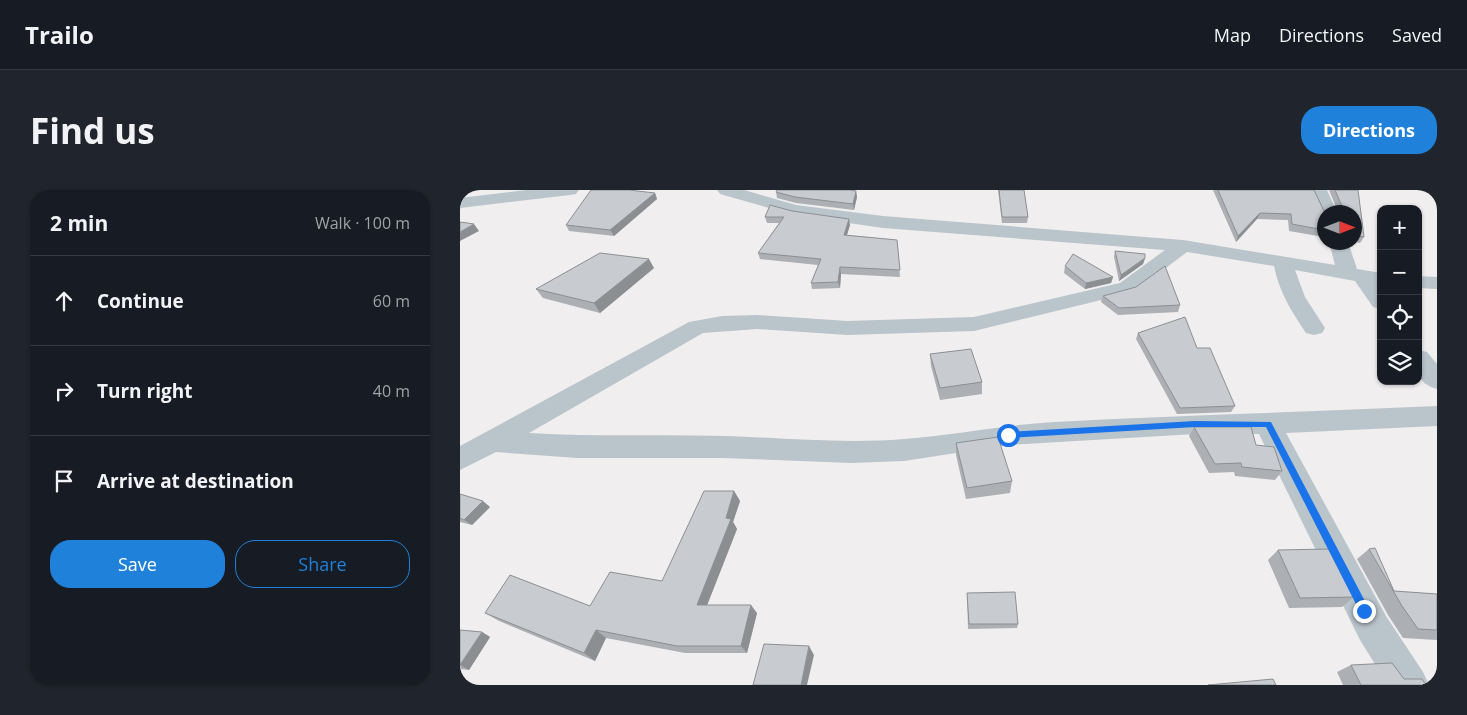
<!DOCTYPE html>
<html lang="en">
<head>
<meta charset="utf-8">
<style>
  body { margin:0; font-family:"Open Sans",sans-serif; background:#20242c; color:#f1f3f6 }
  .controls { position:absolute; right:15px; top:15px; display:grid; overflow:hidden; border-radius:10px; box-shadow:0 1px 4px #0004 }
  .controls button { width:45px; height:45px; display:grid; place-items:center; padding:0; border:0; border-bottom:1px solid #363941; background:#171b24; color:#f1f3f6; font:25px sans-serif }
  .compass { position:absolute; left:857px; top:15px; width:45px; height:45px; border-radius:50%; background:#171b24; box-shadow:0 1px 4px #0004; rotate:90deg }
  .stop { position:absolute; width:15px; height:15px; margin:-11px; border:4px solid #1a73e8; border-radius:50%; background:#fff }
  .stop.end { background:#1a73e8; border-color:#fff; box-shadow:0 1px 5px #0008 }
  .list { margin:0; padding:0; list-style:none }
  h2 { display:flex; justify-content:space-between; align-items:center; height:65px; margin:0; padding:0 20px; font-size:21px }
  h2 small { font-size:16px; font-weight:400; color:#9ea1a6 }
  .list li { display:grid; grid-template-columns:32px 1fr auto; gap:15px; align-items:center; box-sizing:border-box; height:90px; padding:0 20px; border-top:1px solid #363941 }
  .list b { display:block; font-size:19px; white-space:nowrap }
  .list em { font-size:16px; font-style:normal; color:#9ea1a6 }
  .actions { display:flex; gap:10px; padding:15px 20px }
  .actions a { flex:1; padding:11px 0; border:1px solid #1f81da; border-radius:20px; text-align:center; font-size:18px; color:#1f81da }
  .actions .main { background:#1f81da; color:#fff }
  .icon { flex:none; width:28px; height:28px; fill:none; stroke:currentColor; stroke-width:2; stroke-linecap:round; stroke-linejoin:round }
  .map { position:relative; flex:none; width:977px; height:495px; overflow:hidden; border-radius:20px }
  header { display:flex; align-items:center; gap:30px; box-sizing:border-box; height:70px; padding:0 25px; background:#171b24; border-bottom:1px solid #363941 }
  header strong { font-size:24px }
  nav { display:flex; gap:28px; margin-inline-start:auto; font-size:18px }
  .intro { display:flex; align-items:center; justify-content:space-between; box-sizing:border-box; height:120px; padding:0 30px }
  h1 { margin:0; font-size:35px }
  .button { padding:12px 22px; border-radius:20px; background:#1f81da; color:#fff; font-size:18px; font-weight:700 }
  main { display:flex; gap:30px; padding:0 30px }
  aside { flex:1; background:#171b24; border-radius:20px; box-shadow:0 1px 4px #0004 }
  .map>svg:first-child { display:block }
</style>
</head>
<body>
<header>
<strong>Trailo</strong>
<nav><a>Map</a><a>Directions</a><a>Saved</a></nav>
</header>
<div class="intro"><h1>Find us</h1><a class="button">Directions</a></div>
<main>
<aside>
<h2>2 min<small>Walk · 100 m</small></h2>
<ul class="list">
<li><svg class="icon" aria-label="ahead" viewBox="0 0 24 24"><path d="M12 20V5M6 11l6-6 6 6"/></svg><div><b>Continue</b></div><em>60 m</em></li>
<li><svg class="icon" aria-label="right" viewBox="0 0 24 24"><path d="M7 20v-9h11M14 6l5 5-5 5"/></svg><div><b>Turn right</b></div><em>40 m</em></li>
<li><svg class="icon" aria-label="arrive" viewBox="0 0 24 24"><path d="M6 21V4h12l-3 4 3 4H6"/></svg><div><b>Arrive at destination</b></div></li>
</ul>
<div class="actions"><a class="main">Save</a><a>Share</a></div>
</aside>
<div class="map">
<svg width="977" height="495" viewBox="0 0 977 495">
  <rect width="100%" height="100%" fill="#f0eeee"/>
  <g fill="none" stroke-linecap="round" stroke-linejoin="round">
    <!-- minor -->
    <path fill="#bac4cb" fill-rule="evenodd" d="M 66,0 L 119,0 L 116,4 L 110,5 L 0,18 L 0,8 Z
      M 257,0 L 284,0 L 336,15 L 423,26 L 723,50 L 875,75 L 869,52 L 888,52 L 897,79 L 921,83 L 921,119 L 913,117 L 895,91 L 835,80 L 845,107 L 865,138 L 862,143 L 854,145 L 846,143 C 832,122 819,102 814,76 L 727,62 L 674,102 L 514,141 L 387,145 L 297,139 L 243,143 L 69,243 C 135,247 200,244 266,246 C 325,248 385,254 444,249 C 494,245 543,235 594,232 C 721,225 849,222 977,216 L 977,236 L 826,243 L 926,426 L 963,482 L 969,495 L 928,495 L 900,450 L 799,244 L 735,244 L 548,255 L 444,271 L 391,273 L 263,268 L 117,268 L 36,262 L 0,280 L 0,256 L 229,132 L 262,126 L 297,125 L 387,131 L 514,127 L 660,93 L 705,60 L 423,38 L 334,25 L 260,4 Z
      M 849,0 L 867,0 L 877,22 L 864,22 L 864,27 L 862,26 Z
      M 958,86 L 977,87 L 977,99 L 958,98 Z
      M 958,160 L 967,162 L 977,174 L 977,199 C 955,193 958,179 958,160 Z"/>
  </g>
  <!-- wall -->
  <path fill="#acafb3" d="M 538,0 L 564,0 L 568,27 L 567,33 L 542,33 Z
    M 753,0 L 854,0 L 864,21 L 867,22 L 869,18 L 876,17 L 869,0 L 898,0 L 904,47 L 900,53 L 894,52 L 894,22 L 864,22 L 864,47 L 829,41 L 828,30 L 797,29 L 776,52 Z
    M 396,1 L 397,7 L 394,20 L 336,13 L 317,8 L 316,2 Z
    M 195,3 L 197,9 L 154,46 L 109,41 L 106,35 Z
    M 332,21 L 390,35 L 387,45 L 437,50 L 440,87 L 381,84 L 380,98 L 352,99 L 351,93 L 358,75 L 300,69 L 298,63 L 319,33 L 307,33 L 305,27 Z
    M 655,61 L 685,68 L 683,74 L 659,91 L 654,67 Z
    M 605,76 L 653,87 L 651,93 L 625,99 L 604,83 Z
    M 194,78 L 140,123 L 83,108 L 76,99 Z
    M 643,106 L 720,115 L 718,122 L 658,125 L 641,112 Z
    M 678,143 L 737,158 L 775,216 L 771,222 L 717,224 L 676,149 Z
    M 470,164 L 522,192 L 522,204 L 480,210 L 471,176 Z
    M 734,237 L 796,255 L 822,281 L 815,290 L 775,286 L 774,282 L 749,283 L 729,246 Z
    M 496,253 L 552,291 L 550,303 L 506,309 L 496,265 Z
    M 274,301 L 280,311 L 273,332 L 277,339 L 247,415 L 297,423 L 287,463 L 225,463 L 146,448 L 135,471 L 39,431 L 25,423 L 130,416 L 202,391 Z
    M 0,304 L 30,317 L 12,335 L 0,332 Z
    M 909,359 L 934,401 L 977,404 L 977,450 L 943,448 L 928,425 L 897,369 Z
    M 818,360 L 894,407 L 882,417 L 829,418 L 808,370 Z
    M 507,403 L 558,434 L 557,438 L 508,439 Z
    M 0,440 L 22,442 L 30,447 L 9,480 L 0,479 Z
    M 891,475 L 944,489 L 966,495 L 883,495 L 877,482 Z"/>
  <!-- shaded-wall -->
  <path fill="#8c8f92" d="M 396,1 L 397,7 L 394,20 L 393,14 Z
    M 195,3 L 197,9 L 154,46 L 150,40 Z
    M 800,23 L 797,29 L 776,52 L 778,46 Z
    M 389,29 L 390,35 L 385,51 L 384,45 Z
    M 14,34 L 19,41 L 0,51 L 0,42 Z
    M 685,68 L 683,74 L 659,91 L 661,85 Z
    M 189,69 L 194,78 L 140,123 L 134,113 Z
    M 380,77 L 381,84 L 380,98 L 378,92 Z
    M 653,87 L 651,93 L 625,99 L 626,93 Z
    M 274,301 L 280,311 L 273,332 L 277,339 L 244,423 L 237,415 L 266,328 Z
    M 23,311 L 30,317 L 12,335 L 4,330 Z
    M 291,415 L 297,423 L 287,463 L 281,456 Z
    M 136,440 L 146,448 L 135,471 L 124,463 Z
    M 22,442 L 30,447 L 9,480 L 0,475 Z
    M 349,456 L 354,465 L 347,495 L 341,495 Z"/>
  <!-- building -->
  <path fill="#c8ccd0" stroke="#8c8f92" d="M 131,0 L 169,0 L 195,3 L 150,40 L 106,35 Z
    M 317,0 L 390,0 L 396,1 L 393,14 L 335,7 L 316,2 Z
    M 539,0 L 564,0 L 568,27 L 542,27 Z
    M 758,0 L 854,0 L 864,21 L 867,22 L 864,22 L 864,40 L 832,34 L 831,24 L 800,23 L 778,46 Z
    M 875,0 L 898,0 L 904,47 L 894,45 L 894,22 L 868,22 L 869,18 L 882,16 Z
    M 310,15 L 332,21 L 389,29 L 384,45 L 437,50 L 440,80 L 380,77 L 378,92 L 351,93 L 361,69 L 298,63 L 324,27 L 305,27 Z
    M 0,32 L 14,34 L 0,42 Z
    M 655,61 L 685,64 L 685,68 L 661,85 Z
    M 140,63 L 189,69 L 134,113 L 76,99 Z
    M 613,64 L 653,87 L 626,93 L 605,76 Z
    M 705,76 L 720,115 L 659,118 L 643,106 L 676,97 Z
    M 725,127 L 737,158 L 750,158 L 775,216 L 720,218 L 678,143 Z
    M 511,159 L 522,192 L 480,198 L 470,164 Z
    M 734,237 L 791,237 L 796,255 L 814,257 L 822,281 L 782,277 L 781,273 L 755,274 Z
    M 538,247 L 552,291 L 507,298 L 496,253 Z
    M 244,301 L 274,301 L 266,328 L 271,329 L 237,415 L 291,415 L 281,456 L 217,456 L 136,440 L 124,463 L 25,423 L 50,385 L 130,416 L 150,382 L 202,391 Z
    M 0,304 L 23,311 L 4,330 L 0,328 Z
    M 915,358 L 934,401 L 977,404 L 977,440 L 958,439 L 942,416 L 909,359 Z
    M 870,359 L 894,407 L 840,408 L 818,360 Z
    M 555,402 L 558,434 L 509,434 L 507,403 Z
    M 0,440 L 22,442 L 0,475 Z
    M 304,454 L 349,456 L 341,495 L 293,495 Z
    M 932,473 L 944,489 L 962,489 L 966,495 L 901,495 L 891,475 Z
    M 813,489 L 816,495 L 748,495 Z"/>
  <!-- route -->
  <path fill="#1a73e8" d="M 735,231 L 811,232 L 908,417 L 908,424 L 901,424 L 806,237 L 735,237 L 548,248 L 544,245 L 548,242 Z"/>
</svg>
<div class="controls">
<button>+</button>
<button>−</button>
<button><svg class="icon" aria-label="locate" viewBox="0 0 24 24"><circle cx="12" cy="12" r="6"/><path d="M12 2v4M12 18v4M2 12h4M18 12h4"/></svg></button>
<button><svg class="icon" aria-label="layers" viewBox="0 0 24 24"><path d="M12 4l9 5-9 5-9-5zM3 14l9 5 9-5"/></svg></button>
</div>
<svg class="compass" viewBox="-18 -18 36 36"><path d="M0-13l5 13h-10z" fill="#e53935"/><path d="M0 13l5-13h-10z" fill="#9ea1a6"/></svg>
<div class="stop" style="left:548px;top:245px"></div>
<div class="stop end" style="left:904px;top:421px"></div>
</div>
</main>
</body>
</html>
